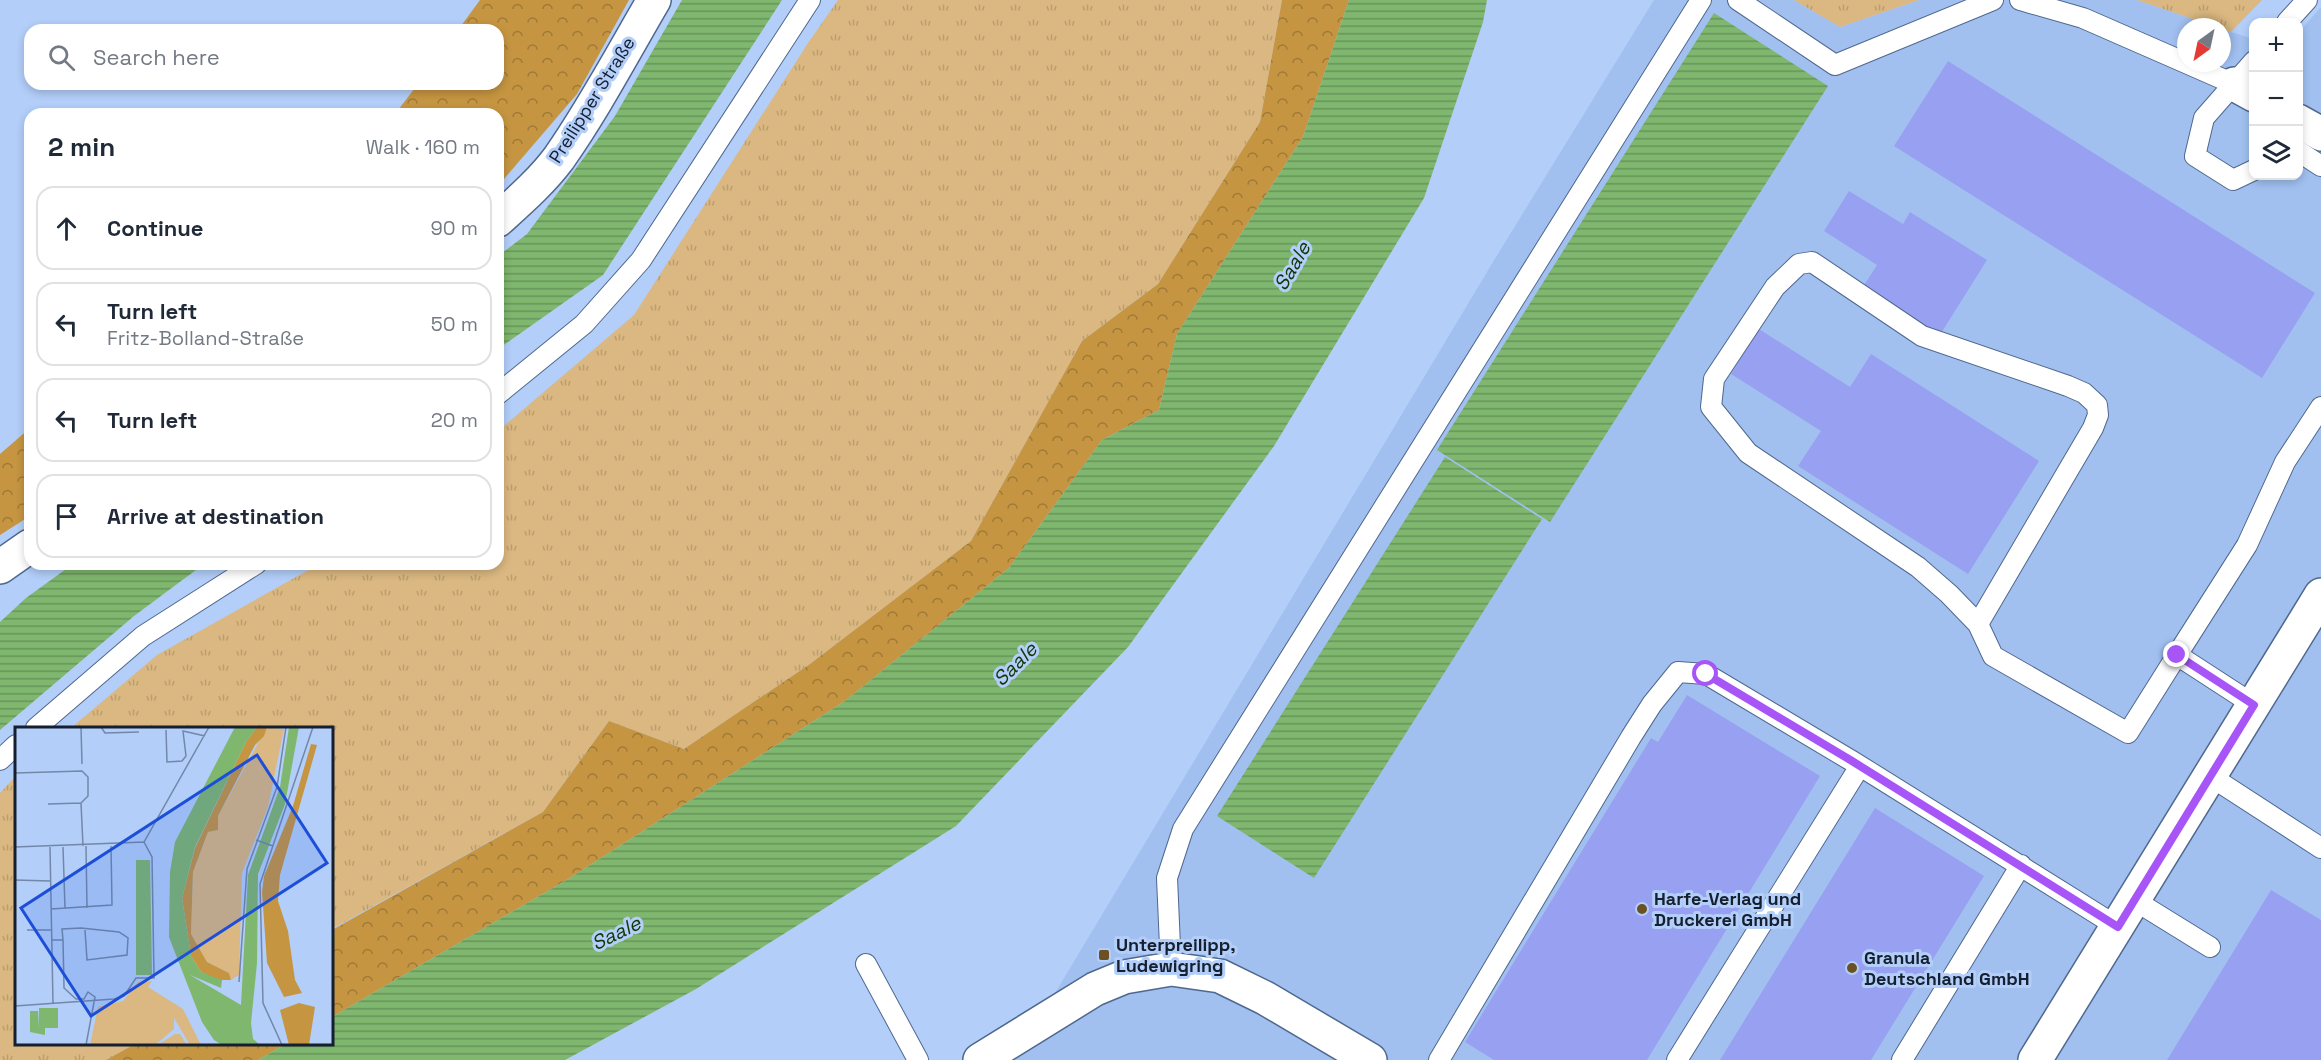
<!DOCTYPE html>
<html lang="en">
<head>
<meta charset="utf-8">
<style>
  body { margin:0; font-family:"Space Grotesk",sans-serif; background:#f6f6f7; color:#1f2937 }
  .controls { position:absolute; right:18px; top:18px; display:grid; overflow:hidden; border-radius:12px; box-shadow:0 3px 9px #0003 }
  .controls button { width:54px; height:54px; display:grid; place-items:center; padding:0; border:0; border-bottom:2px solid #e0e1e3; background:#fff; color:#1f2937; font:30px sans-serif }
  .compass { position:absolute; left:2177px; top:18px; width:54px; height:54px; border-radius:50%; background:#fff; box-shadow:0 3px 9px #0003; rotate:213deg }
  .stop { position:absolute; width:18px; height:18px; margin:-14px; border:4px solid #a855f7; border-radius:50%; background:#fff }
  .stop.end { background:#a855f7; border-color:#fff; box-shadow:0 2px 6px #0008 }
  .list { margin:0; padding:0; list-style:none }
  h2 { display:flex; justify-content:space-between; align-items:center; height:78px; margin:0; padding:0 24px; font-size:26px }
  h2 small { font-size:20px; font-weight:400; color:#747a83 }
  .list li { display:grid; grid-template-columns:39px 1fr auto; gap:18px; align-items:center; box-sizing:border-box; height:84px; margin:0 12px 12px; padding:0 12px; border:2px solid #e0e1e3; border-radius:18px }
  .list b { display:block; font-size:22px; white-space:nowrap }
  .list p { margin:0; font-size:20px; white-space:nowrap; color:#747a83 }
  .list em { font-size:20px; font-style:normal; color:#747a83 }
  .icon { flex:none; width:33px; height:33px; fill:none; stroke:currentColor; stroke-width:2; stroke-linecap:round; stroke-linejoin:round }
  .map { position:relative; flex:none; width:2321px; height:1060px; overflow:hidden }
  .search { position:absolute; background:#fff; box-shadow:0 3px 9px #0003; left:24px; top:24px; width:480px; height:66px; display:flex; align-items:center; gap:15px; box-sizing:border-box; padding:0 21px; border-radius:18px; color:#747a83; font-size:22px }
  .panel { position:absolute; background:#fff; box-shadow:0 3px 9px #0003; left:24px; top:108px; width:480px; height:462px; border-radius:18px }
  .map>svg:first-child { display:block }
</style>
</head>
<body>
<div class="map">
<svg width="2321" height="1060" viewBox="0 0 2321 1060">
  <defs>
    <pattern id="grass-tufts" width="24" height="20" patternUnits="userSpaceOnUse" patternTransform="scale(1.5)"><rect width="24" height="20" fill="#dbb881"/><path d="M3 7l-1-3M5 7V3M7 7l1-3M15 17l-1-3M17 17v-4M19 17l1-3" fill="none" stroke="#bb9e70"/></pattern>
    <pattern id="forest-crowns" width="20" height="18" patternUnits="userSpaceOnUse" patternTransform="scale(1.5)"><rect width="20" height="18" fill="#c59541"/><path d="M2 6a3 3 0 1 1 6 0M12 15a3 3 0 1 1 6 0" fill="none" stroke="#9f7937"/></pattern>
    <pattern id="water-rules" width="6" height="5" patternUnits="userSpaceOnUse" patternTransform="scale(1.5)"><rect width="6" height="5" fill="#7fb76e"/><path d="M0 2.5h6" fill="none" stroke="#67945b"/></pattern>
  </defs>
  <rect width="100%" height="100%" fill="#b2cef9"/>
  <!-- built -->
  <path fill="#a1c0f0" d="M 1654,0 L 1794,0 L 1840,27 L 1919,0 L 2137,0 L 2217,27 L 2186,27 L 2186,63 L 2222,63 L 2222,29 L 2253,39 L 2254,176 L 2298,176 L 2299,32 L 2321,7 L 2321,1060 L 1015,1060 L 1493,262 Z"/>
  <!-- grass -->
  <path fill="url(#grass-tufts)" d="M 838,0 L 1282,0 L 1260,122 L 1158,284 L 1082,341 L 971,541 L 810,664 L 684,749 L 609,721 L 543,812 L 332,929 L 332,728 L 71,728 L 157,655 L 319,564 L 498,564 L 498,431 L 634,315 L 808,43 Z
    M 1794,0 L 1919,0 L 1840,27 Z
    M 2137,0 L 2262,0 L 2231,32 Z
    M 16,776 L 16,1044 L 135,1044 L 106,1060 L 0,1060 L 0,793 Z"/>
  <!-- forest -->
  <path fill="url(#forest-crowns)" d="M 480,0 L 629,0 L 577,94 L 498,186 L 498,114 L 395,114 L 418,84 L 498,84 L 498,30 L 458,30 Z
    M 1282,0 L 1349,0 L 1303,137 L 1177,334 L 1159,410 L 1102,440 L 1009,568 L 845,701 L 570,878 L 332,1017 L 332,930 L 543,812 L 609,721 L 684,749 L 810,664 L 971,541 L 1082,341 L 1158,284 L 1260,122 Z
    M 30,428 L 30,516 L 0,535 L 0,454 Z
    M 135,1044 L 286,1044 L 258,1060 L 106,1060 Z"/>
  <!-- water -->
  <path fill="url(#water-rules)" d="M 682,0 L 782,0 L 603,275 L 498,349 L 498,256 L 527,234 L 615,116 Z
    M 1349,0 L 1487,0 L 1483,22 L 1424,198 L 1274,446 L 1128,647 L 956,826 L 696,989 L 565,1060 L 258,1060 L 286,1044 L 332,1044 L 332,1017 L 570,878 L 845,701 L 1009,568 L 1102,440 L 1159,410 L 1177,334 L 1303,137 Z
    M 1714,13 L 1828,86 L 1550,522 L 1437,450 Z
    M 1445,457 L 1542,519 L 1314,878 L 1217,816 Z
    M 73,564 L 204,564 L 134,616 L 0,730 L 0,622 L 26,598 Z"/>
  <!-- building -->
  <path fill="#98a1f1" d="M 1948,61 L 2315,293 L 2262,378 L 1894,146 Z
    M 1849,191 L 1903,224 L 1910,212 L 1987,260 L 1938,338 L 1861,290 L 1877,265 L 1824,231 Z
    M 1759,329 L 1850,387 L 1871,354 L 2039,461 L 1968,574 L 1798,466 L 1821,431 L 1731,374 Z
    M 1687,695 L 1820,776 L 1647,1060 L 1494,1060 L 1465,1042 L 1651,738 L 1658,742 Z
    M 1875,808 L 1984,876 L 1871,1060 L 1720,1060 Z
    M 2271,890 L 2321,920 L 2321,1060 L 2167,1060 Z"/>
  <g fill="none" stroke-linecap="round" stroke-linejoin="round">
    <!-- service casing -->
    <g stroke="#4f688e" stroke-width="22">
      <path id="service" d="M 1738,0 L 1835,65 L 1993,0
        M 2020,0 L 2083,18 L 2186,63
        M 2287,22 L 2307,0
        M 2254,61 L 2204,118 L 2195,156 L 2233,180 L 2254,170
        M 2186,63 L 2234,84
        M 2298,151 L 2321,166
        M 498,394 L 584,324 L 641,260 L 810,0
        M 1978,624 L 2093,428 L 2098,415 L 2097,405 L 2084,393 L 2068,386 L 1922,336 L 1812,262 L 1799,264 L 1775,287 L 1714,379 L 1711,407 L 1748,453 L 1918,567 L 1949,594 L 1978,624 L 1993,656 L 2128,733 L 2177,655 L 2254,705
        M 2177,655 L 2247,545 L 2285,462 L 2321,407
        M 36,728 L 143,636 L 256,564
        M 0,760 L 16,745
        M 2210,776 L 2321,848
        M 2134,900 L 2210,947
        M 866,964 L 918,1060
        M 1171,969 L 1167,878 L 1183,829 L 1701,0
        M 1439,1060 L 1631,737 L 1652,704 L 1678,672 L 1706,674 L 1852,761 L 2118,927
        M 1677,1060 L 1860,766
        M 1902,1060 L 2021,865"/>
    </g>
    <!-- minor casing -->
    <g stroke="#4f688e" stroke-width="36">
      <path id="minor" d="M 2234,84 L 2254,95
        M 2298,121 L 2321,134
        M 498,220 C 519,201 542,181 559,158 C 594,108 623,53 654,0
        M 0,567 L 30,546
        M 980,1060 L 1095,989 L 1124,977 L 1171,969 L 1220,976 L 1265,998 L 1370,1060
        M 2035,1060 L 2321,595"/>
    </g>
    <!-- service -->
    <use href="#service" stroke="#fff" stroke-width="20"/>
    <!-- minor -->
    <use href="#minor" stroke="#fff" stroke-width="33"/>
  </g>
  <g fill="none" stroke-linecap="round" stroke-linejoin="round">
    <!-- route -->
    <path stroke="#a855f7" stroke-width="8" d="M 1706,674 L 1852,761 L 2118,927 L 2254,705 L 2177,655"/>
  </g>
  <!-- markers -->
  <g fill="#6b5023" stroke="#b2cef9" stroke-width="2">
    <circle cx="1642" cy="909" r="6"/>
    <rect x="1098" y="949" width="12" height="12" rx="3"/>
    <circle cx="1852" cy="968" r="6"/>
  </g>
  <g text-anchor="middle" stroke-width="6" stroke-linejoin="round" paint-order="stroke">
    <!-- street labels -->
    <g font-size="18" fill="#151f2f" stroke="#b2cef9">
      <text transform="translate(592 100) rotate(-58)" y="6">Preilipper Straße</text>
    </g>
    <!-- poi labels -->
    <g font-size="18" font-weight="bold" fill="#151f2f" stroke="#b2cef9" text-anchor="start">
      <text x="1654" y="905">Harfe-Verlag und<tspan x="1654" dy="21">Druckerei GmbH</tspan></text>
      <text x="1116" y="951">Unterpreilipp,<tspan x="1116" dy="21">Ludewigring</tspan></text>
      <text x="1864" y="964">Granula<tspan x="1864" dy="21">Deutschland GmbH</tspan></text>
    </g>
    <!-- water labels -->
    <g font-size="20" font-style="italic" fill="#123703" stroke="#b2cef9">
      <text transform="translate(1292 266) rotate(-60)" y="7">Saale</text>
      <text transform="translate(1015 664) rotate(-45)" y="7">Saale</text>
      <text transform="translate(616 933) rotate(-26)" y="7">Saale</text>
    </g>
  </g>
  <!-- overview -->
  <g transform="translate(15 727)">
    <rect width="318" height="318" fill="#b2cef9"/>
    <path d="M 252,0 L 269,2 L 253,80 L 227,146 L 224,248 L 216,253 L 214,246 L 192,235 L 176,207 L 178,145 L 193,105 L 203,103 L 203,89 ZM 137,254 L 133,260 L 168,282 L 186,318 L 175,318 L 159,291 L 159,302 L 140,318 L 75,318 L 83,280 L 108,274 L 123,255 Z" fill="#dbb881"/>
    <path d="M 242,0 L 252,0 L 249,9 L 240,18 L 203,89 L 203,103 L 193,105 L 178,145 L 176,207 L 192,235 L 214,246 L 216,253 L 202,253 L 186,245 L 176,229 L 167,171 L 180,121 L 231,15 ZM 296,17 L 302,18 L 265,148 L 263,174 L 273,204 L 280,253 L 287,266 L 269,270 L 252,236 L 247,165 L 249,149 L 278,79 ZM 284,276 L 300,280 L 294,318 L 274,318 L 265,283 Z" fill="#c59541"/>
    <path d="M 160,307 L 165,307 L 172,318 L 143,318 Z" fill="#dbb881"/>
    <path d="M 220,0 L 242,0 L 231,15 L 180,120 L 167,171 L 176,229 L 186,245 L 207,253 L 206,261 L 175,248 L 226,278 L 233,148 L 265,60 L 274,0 L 284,0 L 270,77 L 243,147 L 242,236 L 236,296 L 238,312 L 245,318 L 207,318 L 199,313 L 187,295 L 154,210 L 155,145 L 160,115 ZM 121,133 L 135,133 L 137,248 L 121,248 ZM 24,281 L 43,281 L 43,301 L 30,301 L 30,308 L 15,305 L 15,284 L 23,284 L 24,302 Z" fill="#7fb76e"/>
    <path fill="none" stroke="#7388a8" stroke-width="1.5" d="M 66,0 L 67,37M 86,0 L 90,6 L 124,5M 151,3 L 152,35 L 167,34 L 171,29 L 168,4 L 190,9M 0,46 L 67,44 L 73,50 L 73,69 L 66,76M 33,77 L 66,76 L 68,119M 241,113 L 258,119M 71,119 L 72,181M 0,120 L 129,115 L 194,0M 35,120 L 38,277M 48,120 L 50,181M 0,153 L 35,154M 36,182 L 97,178 L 96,119M 12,203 L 36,203M 36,213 L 48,213 L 47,202 L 66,201 L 104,205 L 113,211 L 112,228 L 72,233 L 70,203M 48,213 L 49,261 L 61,272 L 69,272 L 73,265 L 80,270 L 71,318M 224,255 L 232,142 L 262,60 L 271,0M 0,279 L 99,272 L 109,269 L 121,251 L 139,251 L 137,130 L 129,115M 267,318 L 248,276 L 245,157 L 298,0"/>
    <path fill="#1d4ed8" fill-opacity="0.15" stroke="#1d4ed8" stroke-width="3" d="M 242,28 L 312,136 L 76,289 L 6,181 Z"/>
    <rect width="318" height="318" fill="none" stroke="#151f2f" stroke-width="3"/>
  </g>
</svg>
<div class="controls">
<button>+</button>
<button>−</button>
<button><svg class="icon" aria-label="layers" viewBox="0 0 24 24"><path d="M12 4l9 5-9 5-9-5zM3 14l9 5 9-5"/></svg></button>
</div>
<svg class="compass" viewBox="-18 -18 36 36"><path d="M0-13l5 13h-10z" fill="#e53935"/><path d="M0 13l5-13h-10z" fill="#747a83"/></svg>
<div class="stop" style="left:1706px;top:674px"></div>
<div class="stop end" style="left:2177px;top:655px"></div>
<div class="search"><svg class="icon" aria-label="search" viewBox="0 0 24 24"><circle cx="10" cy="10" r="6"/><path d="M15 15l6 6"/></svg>Search here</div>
<section class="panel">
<h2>2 min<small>Walk · 160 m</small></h2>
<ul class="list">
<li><svg class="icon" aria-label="ahead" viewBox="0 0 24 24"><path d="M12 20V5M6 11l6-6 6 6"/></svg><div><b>Continue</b></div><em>90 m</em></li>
<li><svg class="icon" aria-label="left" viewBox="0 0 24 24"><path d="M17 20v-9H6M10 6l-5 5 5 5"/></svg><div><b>Turn left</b><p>Fritz-Bolland-Straße</p></div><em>50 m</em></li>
<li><svg class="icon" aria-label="left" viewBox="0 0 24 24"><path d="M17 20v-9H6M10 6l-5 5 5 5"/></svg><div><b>Turn left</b></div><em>20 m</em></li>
<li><svg class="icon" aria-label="arrive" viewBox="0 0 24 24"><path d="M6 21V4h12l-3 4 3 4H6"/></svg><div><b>Arrive at destination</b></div></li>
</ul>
</section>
</div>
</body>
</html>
